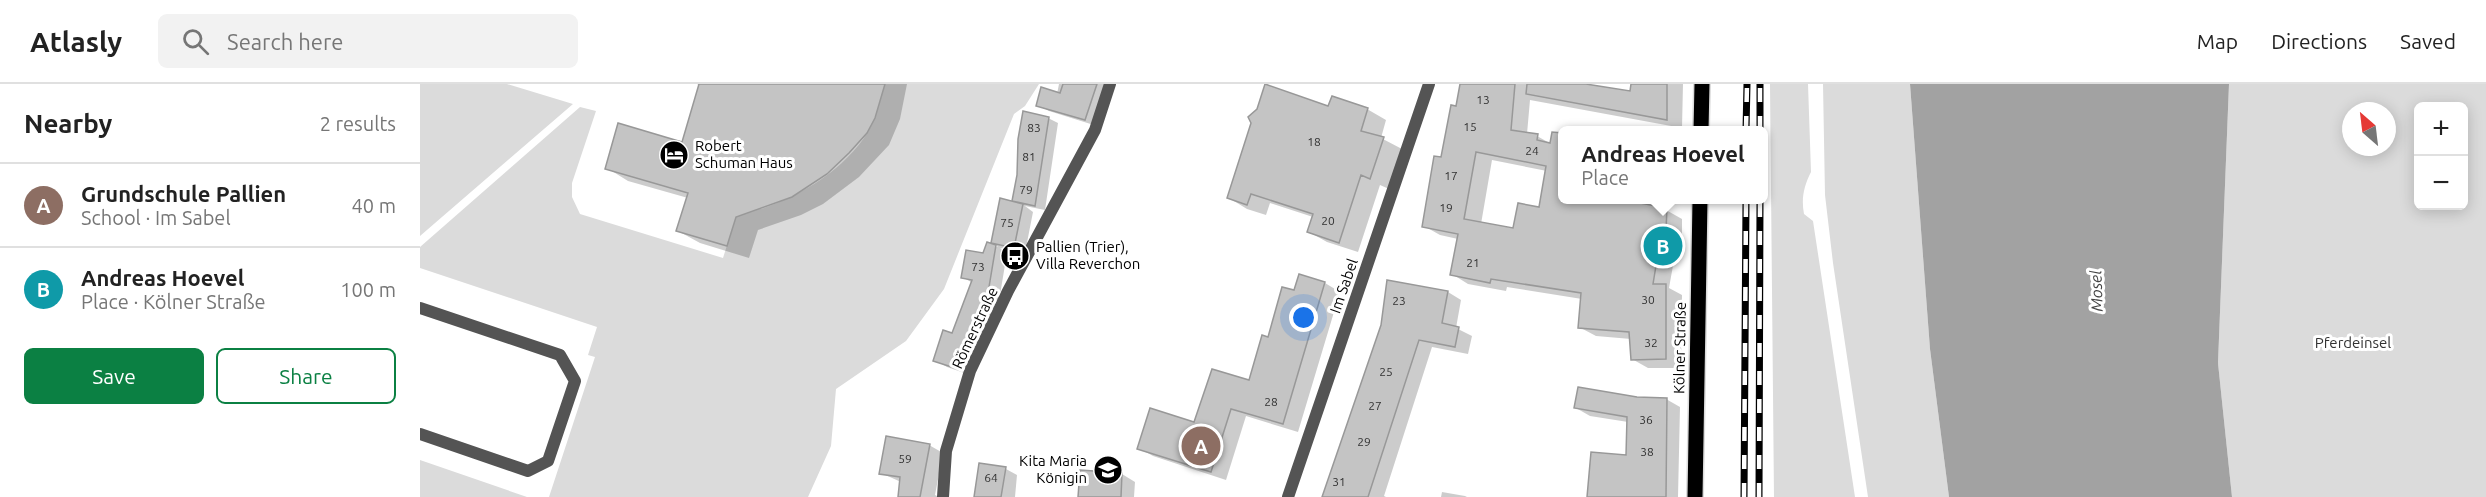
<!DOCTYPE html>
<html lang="en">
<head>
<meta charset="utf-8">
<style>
  body { margin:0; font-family:Ubuntu,sans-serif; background:#f2f2f2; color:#222 }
  .controls { position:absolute; right:18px; top:18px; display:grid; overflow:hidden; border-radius:9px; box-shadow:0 3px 15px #0003 }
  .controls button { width:54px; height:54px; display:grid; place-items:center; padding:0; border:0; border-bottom:2px solid #e0e0e0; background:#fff; color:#222; font:30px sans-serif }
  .compass { position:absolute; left:1922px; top:18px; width:54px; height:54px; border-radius:50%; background:#fff; box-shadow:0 3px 15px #0003; rotate:332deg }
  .you { position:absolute; left:884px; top:234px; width:21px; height:21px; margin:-15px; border:4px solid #fff; border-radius:50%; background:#1a73e8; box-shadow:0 0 0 9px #1a73e833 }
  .badge { display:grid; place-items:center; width:39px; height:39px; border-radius:50%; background:#0b8043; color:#fff; font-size:20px; font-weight:700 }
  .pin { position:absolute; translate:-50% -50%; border:3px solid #fff; box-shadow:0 2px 6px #0006 }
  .popup { position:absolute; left:1138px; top:42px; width:210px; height:78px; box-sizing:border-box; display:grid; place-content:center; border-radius:9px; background:#fff; filter:drop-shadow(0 2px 4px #0005); font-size:20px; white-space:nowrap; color:#767676 }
  .popup b { font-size:22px; color:#222 }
  .popup::after { content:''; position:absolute; left:50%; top:100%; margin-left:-12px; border:12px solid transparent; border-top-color:#fff }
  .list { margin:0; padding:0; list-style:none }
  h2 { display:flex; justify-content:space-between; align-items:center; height:78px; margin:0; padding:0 24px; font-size:26px }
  h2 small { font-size:20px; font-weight:400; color:#767676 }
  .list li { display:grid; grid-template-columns:39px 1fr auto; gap:18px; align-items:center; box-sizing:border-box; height:84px; padding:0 24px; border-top:2px solid #e0e0e0 }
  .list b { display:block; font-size:22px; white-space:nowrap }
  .list p { margin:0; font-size:20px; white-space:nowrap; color:#767676 }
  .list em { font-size:20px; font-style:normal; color:#767676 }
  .actions { display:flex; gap:12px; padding:18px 24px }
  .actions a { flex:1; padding:14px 0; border:2px solid #0b8043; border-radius:9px; text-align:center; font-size:21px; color:#0b8043 }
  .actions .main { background:#0b8043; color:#fff }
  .icon { flex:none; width:33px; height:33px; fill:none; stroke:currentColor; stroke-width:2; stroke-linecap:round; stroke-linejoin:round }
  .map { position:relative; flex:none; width:2066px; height:413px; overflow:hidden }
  header { display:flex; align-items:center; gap:36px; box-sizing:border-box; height:84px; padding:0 30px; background:#fff; border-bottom:2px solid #e0e0e0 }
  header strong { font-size:28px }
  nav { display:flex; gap:33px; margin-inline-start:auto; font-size:21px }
  .search { width:420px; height:54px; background:#f2f2f2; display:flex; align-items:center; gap:15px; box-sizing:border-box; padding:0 21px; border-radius:9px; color:#767676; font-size:22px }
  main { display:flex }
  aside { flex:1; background:#fff }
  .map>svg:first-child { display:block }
</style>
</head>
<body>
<header>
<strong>Atlasly</strong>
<div class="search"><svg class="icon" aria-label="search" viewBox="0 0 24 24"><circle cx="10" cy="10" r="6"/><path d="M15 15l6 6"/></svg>Search here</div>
<nav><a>Map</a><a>Directions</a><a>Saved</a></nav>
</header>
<main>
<aside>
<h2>Nearby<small>2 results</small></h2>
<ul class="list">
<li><span class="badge" style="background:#8d6e63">A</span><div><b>Grundschule Pallien</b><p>School · Im Sabel</p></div><em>40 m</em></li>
<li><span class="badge" style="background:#0f9aa8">B</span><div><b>Andreas Hoevel</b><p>Place · Kölner Straße</p></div><em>100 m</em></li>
</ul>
<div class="actions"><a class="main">Save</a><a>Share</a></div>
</aside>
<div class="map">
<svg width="2066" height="413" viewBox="0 0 2066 413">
  <rect width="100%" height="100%" fill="#fff"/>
  <!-- green -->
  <path fill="#dbdbdb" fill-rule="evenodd" d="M 0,0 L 87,0 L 153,20 L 0,152 Z
    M 379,0 L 341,125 C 381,112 425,85 448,48 C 457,33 460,16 464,0 L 619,0 L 605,22 L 594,30 L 524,205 L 486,257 L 416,305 L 411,362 L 388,413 L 129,413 L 175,273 L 168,271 L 177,243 L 0,184 L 0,163 L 160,23 L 176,27 L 152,99 L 152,113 L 160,130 L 303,174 L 320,120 Z
    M 1350,0 L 1388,0 L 1391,88 C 1384,102 1381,114 1384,130 L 1393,137 L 1435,413 L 1354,413 Z
    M 1403,0 L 1490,0 L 1510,265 L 1529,413 L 1448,413 L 1413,179 L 1405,111 Z
    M 1809,0 L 2066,0 L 2066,413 L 1812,413 L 1798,279 ZM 1998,22 L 2044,22 L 2044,122 L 1998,122 ZM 1931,27 L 1967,27 L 1967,63 L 1931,63 Z
    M 0,376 L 107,413 L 0,413 Z"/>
  <!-- water -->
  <path fill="#a2a2a2" d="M 1490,0 L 1809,0 L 1798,279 L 1812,413 L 1529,413 L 1510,265 Z"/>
  <!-- shadow -->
  <path fill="#0003" fill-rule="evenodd" d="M 277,0 L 487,0 L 480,35 L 469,61 L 439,93 L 403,120 L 381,131 L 338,146 L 329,174 L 280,159 L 258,147 L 268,114 L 208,97 L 187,84 L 263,59 L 280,2 Z
    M 639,0 L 692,0 L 677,42 L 629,27 L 618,21 L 637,10 Z
    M 1042,0 L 1158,0 L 1212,8 L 1212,0 L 1263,0 L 1262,44 L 1110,16 L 1107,50 L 1117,52 L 1133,61 L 1142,116 L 1227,116 L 1226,122 L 1246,126 L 1262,135 L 1262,154 L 1258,154 L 1249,204 L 1262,211 L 1261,284 L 1228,284 L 1212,275 L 1211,255 L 1176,252 L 1159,243 L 1162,215 L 1087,203 L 1086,207 L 1048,200 L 1032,190 L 1038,155 L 1020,151 L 1004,142 ZM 1072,76 L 1127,87 L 1120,125 L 1094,145 L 1061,140 Z
    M 909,23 L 947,25 L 966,36 L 961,54 L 982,65 L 969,105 L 960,101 L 938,168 L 907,158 L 889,148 L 893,133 L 850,119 L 846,131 L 827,125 L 809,114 Z
    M 628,34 L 638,39 L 625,126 L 605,122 L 613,128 L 605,169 L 580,164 L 587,169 L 579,217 L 553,292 L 527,283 L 515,276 L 533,251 L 553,199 L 542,193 L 564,171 L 568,160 L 578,163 L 572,158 L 599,120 L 593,117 Z
    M 880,192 L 905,199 L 920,208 L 878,348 L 826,332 L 806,396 L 733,372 L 719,364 L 775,340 L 830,298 L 849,255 L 875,208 Z
    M 968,198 L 1028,208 L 1041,216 L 1036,244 L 1052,252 L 1048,270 L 1012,263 L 964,412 L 966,413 L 904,413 L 962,241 Z
    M 1217,314 L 1246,315 L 1260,323 L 1258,413 L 1167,413 L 1207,373 L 1208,338 L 1170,332 L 1156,324 Z
    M 509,361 L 523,369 L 515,411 L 519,413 L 479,413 L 481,398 L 461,389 Z
    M 586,385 L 597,391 L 595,413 L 555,413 Z
    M 702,390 L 715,398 L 714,413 L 660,413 Z
    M 1022,408 L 1045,412 L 1047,413 L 1021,413 Z"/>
  <!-- building -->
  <path fill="#c4c4c4" stroke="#989898" stroke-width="1.5" fill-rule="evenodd" d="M 279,0 L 465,0 L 455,34 L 447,49 L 429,69 L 407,90 L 372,113 L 316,133 L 307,162 L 256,147 L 268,109 L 185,85 L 198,39 L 262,58 Z
    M 643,0 L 677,0 L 665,36 L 616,22 L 621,3 L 640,9 Z
    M 845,0 L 908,22 L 912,12 L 948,24 L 941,47 L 964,53 L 950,95 L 941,91 L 919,159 L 887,148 L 893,130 L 831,110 L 827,121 L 807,114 L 831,39 L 828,33 L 837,25 Z
    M 1040,0 L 1095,0 L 1091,46 L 1118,50 L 1117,56 L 1130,59 L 1132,48 L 1143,49 L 1143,116 L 1204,116 L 1247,124 L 1246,146 L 1242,145 L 1233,200 L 1246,200 L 1246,275 L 1211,276 L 1209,248 L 1158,244 L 1161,209 L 1071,195 L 1070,199 L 1030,191 L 1038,150 L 1002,143 L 1014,72 L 1021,73 L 1031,21 L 1036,22 ZM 1056,68 L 1126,82 L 1119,123 L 1098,119 L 1093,144 L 1044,135 Z
    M 1107,0 L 1166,0 L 1210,7 L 1211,0 L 1247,0 L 1247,36 L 1106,10 Z
    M 603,27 L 629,33 L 615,122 L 592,117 L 597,91 L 598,55 Z
    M 580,114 L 603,120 L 594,164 L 571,159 Z
    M 567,158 L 576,161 L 568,209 L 570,210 L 541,286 L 513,277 L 523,246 L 532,249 L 552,196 L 541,194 L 546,166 L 563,169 Z
    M 879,190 L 905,198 L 863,340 L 811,325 L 791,388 L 717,365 L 730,324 L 774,338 L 792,285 L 829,296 L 842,251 L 848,253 L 862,203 L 874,206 Z
    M 967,196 L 1028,207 L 1022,239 L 1039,243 L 1035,263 L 999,256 L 948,413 L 902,413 L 961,241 Z
    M 1158,303 L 1217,313 L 1247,314 L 1246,413 L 1167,413 L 1171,368 L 1206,371 L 1207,333 L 1154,324 Z
    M 466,352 L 510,360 L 500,413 L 478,413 L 480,393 L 459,390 Z
    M 559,379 L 586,383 L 581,413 L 554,413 Z
    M 660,386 L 702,389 L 701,413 L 658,413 Z"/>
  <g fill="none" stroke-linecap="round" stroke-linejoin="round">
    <!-- primary casing -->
    <g stroke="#dbdbdb" stroke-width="18">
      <path id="primary" d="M 1281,46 L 1282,0
        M 1275,413 L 1280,116"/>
    </g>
    <!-- lane -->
    <path stroke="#545454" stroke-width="12" d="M 0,224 L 140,271 L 155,297 L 128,377 L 108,387 L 0,350"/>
    <!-- street -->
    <path stroke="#545454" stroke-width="12" d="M 523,413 L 526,367 L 550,287 L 588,207 L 675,46 L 690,0
      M 868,413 L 1009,0"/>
    <!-- primary -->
    <use href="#primary" stroke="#000" stroke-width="15"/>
    <!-- rail casing -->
    <g stroke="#000" stroke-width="7">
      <path id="rail" d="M 1326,46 L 1327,0
        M 1340,46 L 1340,0
        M 1324,413 L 1326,116
        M 1339,413 L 1340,116"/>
    </g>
    <!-- rail -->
    <use href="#rail" stroke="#fff" stroke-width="4.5" stroke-dasharray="14" stroke-linecap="butt"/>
  </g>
  <!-- icons -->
  <defs>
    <g id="hotel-disc" transform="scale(1.5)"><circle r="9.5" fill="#000" stroke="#fff"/><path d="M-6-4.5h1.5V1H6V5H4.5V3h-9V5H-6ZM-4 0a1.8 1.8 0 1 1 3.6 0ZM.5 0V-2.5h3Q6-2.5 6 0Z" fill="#fff"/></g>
    <g id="bus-disc" transform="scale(1.5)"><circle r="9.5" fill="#000" stroke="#fff"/><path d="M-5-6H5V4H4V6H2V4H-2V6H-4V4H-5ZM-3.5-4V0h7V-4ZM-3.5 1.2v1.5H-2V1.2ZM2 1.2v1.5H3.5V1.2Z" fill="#fff"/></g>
    <g id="school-disc" transform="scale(1.5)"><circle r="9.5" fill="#000" stroke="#fff"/><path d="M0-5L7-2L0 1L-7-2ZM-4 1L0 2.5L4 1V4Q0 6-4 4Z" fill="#fff"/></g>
  </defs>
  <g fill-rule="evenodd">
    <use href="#hotel-disc" x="254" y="71"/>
    <use href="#bus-disc" x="595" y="172"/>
    <use href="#school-disc" x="688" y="386"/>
  </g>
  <g text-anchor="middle" stroke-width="6" stroke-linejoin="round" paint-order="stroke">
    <!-- number labels -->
    <g font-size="12" fill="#313131">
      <text x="1063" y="20">13</text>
      <text x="1050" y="47">15</text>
      <text x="614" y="48">83</text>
      <text x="894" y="62">18</text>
      <text x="1112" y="71">24</text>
      <text x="609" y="77">81</text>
      <text x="1031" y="96">17</text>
      <text x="606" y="110">79</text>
      <text x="1026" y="128">19</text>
      <text x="908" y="141">20</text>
      <text x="587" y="143">75</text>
      <text x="1053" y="183">21</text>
      <text x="558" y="187">73</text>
      <text x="1228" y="220">30</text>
      <text x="979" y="221">23</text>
      <text x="1231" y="263">32</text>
      <text x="966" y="292">25</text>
      <text x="851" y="322">28</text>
      <text x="955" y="326">27</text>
      <text x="1226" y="340">36</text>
      <text x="944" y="362">29</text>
      <text x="1227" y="372">38</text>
      <text x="485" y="379">59</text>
      <text x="571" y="398">64</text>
      <text x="919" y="402">31</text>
    </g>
    <!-- poi labels -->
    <g font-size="15" fill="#000" stroke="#fff" text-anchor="start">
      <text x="275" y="67">Robert<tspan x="275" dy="17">Schuman Haus</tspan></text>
      <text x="616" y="168">Pallien (Trier),<tspan x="616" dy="17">Villa Reverchon</tspan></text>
      <text x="667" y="382" text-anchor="end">Kita Maria<tspan x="667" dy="17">Königin</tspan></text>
    </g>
    <!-- street labels -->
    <g font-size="15" fill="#000" stroke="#fff">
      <text transform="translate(924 202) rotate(-71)" y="5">Im Sabel</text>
      <text transform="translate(555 244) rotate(-65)" y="5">Römerstraße</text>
      <text transform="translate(1260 264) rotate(-89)" y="5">Kölner Straße</text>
    </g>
    <!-- park labels -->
    <g font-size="15" fill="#323232" stroke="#fff">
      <text x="1933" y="264">Pferdeinsel</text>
    </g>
    <!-- water labels -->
    <g font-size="16" font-style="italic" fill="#434343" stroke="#fff">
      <text transform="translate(1676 207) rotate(-92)" y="6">Mosel</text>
    </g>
  </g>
</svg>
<div class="controls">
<button>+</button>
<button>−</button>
</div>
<svg class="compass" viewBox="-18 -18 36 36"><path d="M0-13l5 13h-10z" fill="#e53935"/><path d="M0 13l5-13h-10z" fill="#767676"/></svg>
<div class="you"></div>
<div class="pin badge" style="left:781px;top:362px;background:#8d6e63">A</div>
<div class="pin badge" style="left:1243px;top:162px;background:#0f9aa8">B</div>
<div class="popup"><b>Andreas Hoevel</b>Place</div>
</div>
</main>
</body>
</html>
